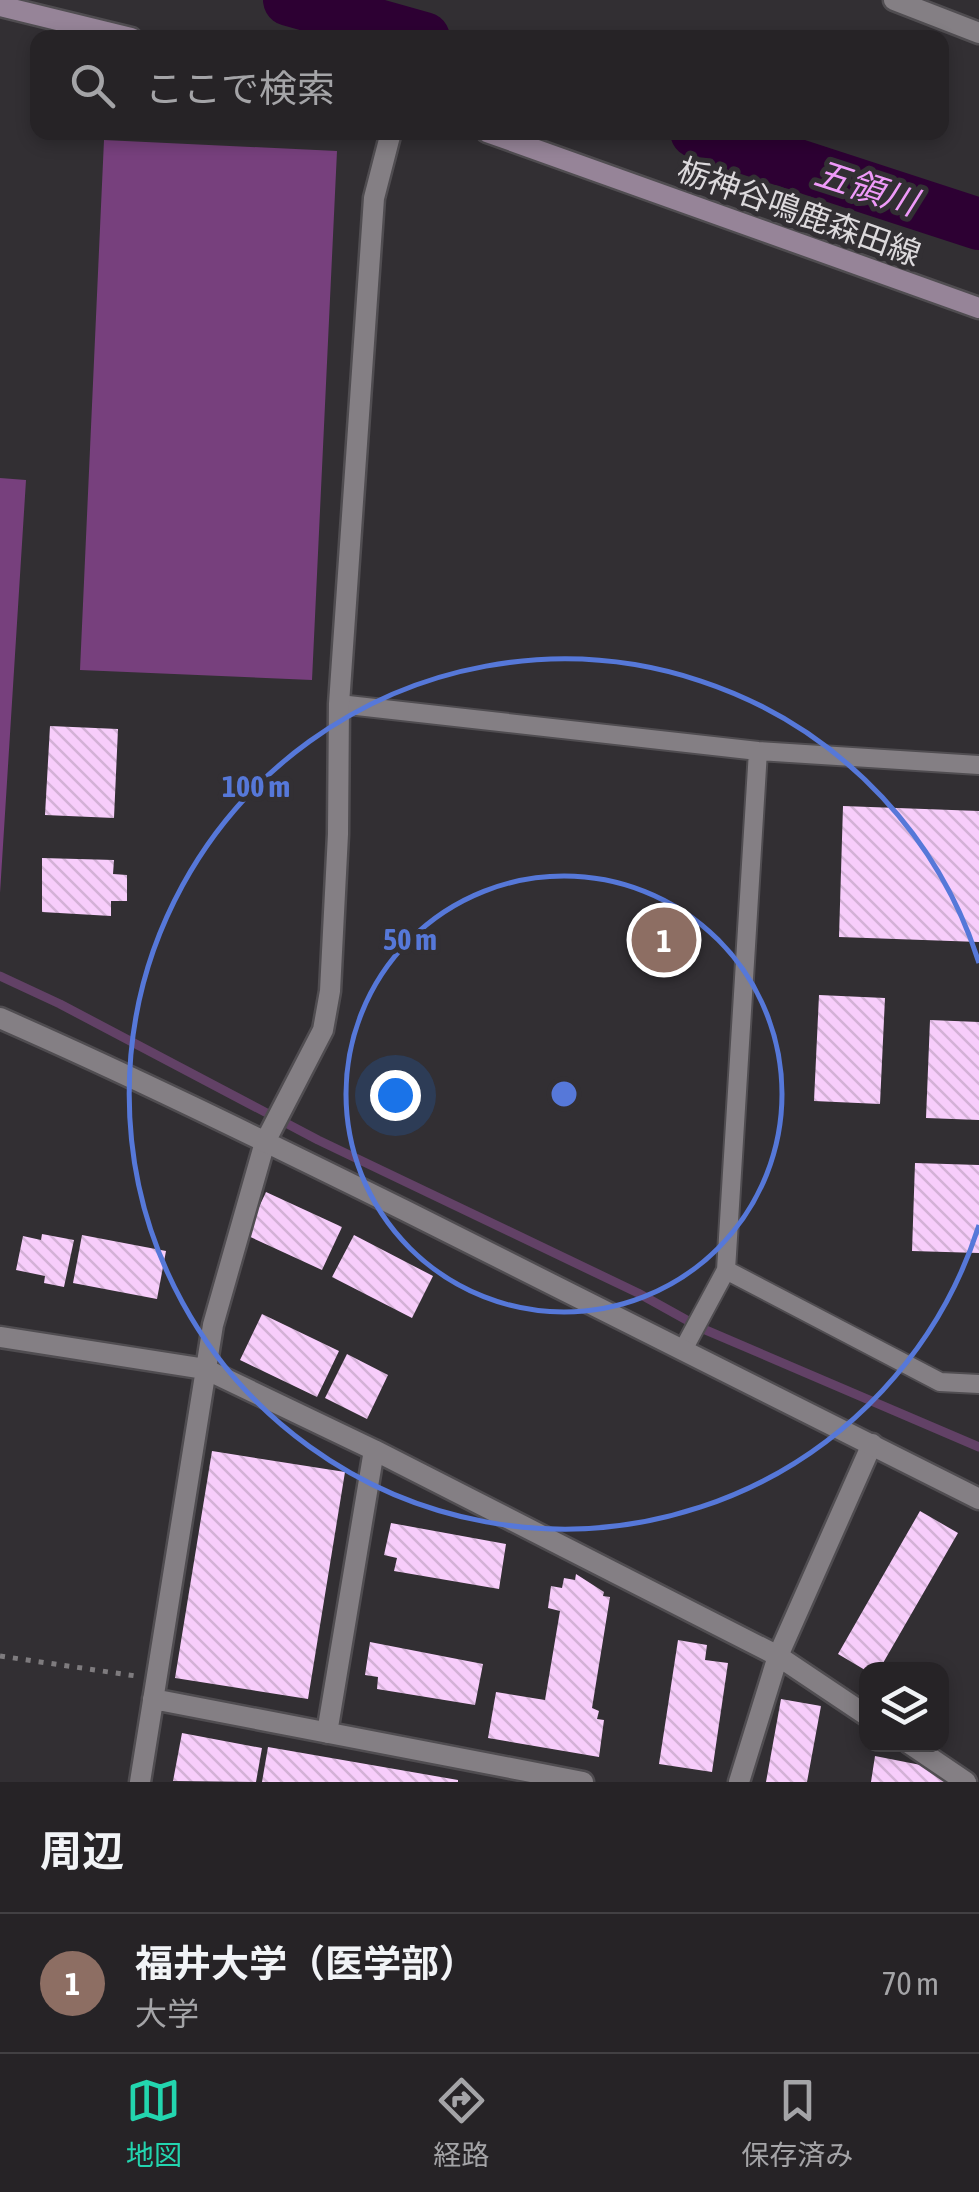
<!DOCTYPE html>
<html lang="ja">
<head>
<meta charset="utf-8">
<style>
  body { margin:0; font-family:"Asap Condensed","Noto Sans JP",sans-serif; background:#2e2b2e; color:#f1f3f6 }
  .controls { position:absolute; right:30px; bottom:30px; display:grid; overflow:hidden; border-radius:20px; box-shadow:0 5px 15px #0003 }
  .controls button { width:90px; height:90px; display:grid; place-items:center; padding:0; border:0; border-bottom:2px solid #424043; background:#262326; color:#f1f3f6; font:50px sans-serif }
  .you { position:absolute; left:395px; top:1095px; width:35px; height:35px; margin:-25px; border:8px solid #fff; border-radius:50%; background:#1a73e8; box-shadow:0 0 0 15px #1a73e833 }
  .badge { display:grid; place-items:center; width:65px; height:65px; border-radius:50%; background:#23d5af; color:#fff; font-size:32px; font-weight:700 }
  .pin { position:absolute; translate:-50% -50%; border:5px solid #fff; box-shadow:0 2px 10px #0006 }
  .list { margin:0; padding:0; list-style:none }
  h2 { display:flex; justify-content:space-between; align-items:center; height:130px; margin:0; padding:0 40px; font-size:42px }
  h2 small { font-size:32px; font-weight:400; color:#a4a4a7 }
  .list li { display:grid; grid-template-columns:65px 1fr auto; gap:30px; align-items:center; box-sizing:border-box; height:140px; padding:0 40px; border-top:2px solid #424043 }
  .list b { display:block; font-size:38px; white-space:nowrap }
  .list p { margin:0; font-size:32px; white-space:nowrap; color:#a4a4a7 }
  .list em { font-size:32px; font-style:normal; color:#a4a4a7 }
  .icon { flex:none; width:55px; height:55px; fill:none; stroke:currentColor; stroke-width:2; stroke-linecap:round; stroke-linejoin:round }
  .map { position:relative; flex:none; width:979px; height:1782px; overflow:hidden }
  .search { position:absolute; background:#262326; box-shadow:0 5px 15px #0003; left:30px; right:30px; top:30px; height:110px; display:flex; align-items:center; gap:25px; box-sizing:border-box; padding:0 35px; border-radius:20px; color:#a4a4a7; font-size:38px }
  .sheet { height:270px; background:#262326 }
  nav { display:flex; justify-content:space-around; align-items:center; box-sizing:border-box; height:140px; border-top:2px solid #424043; background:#262326; font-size:28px; color:#a4a4a7 }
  nav a { display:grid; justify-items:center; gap:5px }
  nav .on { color:#23d5af }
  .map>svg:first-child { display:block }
</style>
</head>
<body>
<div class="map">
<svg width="979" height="1782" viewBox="0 0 979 1782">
  <defs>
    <pattern id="building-back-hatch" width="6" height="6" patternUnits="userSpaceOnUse" patternTransform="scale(2.5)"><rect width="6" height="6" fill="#f7cdfb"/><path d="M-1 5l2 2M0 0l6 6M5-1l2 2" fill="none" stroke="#d3b1d6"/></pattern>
  </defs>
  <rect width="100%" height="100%" fill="#322f33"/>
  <!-- pitch -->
  <path fill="#77407d" d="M 104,140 L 337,151 L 312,680 L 80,670 Z
    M 0,478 L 26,480 L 0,893 Z"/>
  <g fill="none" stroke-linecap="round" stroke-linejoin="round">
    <!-- stream -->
    <path stroke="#624166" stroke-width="9" d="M 0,976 L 60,1004 L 318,1140 L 638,1293 L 701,1328 L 979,1447"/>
    <!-- river -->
    <path stroke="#2d0033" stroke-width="52" d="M 289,0 L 424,38
      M 696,132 L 979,224"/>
  </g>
  <!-- building -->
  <path fill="url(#building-back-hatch)" d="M 50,726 L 118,729 L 114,818 L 45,815 Z
    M 843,806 L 979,811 L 979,942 L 839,937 Z
    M 42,858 L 114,860 L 113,874 L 127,875 L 127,901 L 111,901 L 111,916 L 42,912 Z
    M 819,995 L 885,998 L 880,1104 L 814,1101 Z
    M 930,1020 L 979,1022 L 979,1120 L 926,1118 Z
    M 915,1163 L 979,1165 L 979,1253 L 912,1251 Z
    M 266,1192 L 342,1227 L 322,1270 L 246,1235 Z
    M 42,1234 L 74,1240 L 64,1287 L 44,1283 L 45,1276 L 16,1270 L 23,1236 L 41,1240 Z
    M 82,1235 L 166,1251 L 157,1299 L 73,1283 Z
    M 354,1235 L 433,1276 L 412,1318 L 332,1277 Z
    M 262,1314 L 339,1351 L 317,1397 L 240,1360 Z
    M 347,1354 L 388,1375 L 367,1419 L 325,1398 Z
    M 212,1451 L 345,1472 L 308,1699 L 175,1678 Z
    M 920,1511 L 958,1533 L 879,1670 L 865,1670 L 838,1654 Z
    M 391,1523 L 506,1544 L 499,1589 L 394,1571 L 397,1558 L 384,1555 Z
    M 576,1574 L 604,1592 L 603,1596 L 610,1597 L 592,1708 L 599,1711 L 597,1719 L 604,1720 L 599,1757 L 488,1738 L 496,1692 L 545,1700 L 560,1611 L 548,1608 L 551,1586 L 562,1588 L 564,1578 L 575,1580 Z
    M 678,1640 L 707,1645 L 705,1660 L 728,1663 L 712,1772 L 659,1764 Z
    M 370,1642 L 483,1664 L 475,1705 L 377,1689 L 378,1677 L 365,1675 Z
    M 781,1699 L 821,1706 L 807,1782 L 766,1782 Z
    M 182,1733 L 262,1748 L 256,1782 L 173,1781 Z
    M 268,1747 L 458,1780 L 458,1782 L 262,1782 Z
    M 875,1756 L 946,1770 L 945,1782 L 871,1782 Z"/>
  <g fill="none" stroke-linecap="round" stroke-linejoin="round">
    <!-- service casing -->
    <g stroke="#504d51" stroke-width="22">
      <path id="service" d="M 339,704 L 758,751 L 979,765
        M 726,1270 L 940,1382 L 979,1384
        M 684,1348 L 726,1270 L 758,751"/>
    </g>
    <!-- minor casing -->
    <g stroke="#504d51" stroke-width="25">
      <path id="minor" d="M 894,0 L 979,33
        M 0,1337 L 205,1369 L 374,1450 L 778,1656 L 866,1715
        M 153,1699 L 583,1782
        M 327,1733 L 374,1450
        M 910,1744 L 966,1782
        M 140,1782 L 213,1325 L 265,1142
        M 739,1782 L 778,1656 L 872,1444"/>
    </g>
    <!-- tertiary casing -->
    <g stroke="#504d51" stroke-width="25">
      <path id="tertiary" d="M 0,1018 C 137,1078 270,1144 404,1210 C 596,1305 788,1401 979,1499
        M 265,1142 L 323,1030 L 330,991 L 338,834 L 339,704 L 374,198 L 391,132"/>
    </g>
    <!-- secondary casing -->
    <g stroke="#504d51" stroke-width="25">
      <path id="secondary" d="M 0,6 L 131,38
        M 487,132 L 979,308"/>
    </g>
    <!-- path -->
    <path stroke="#7e7b7e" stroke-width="5" stroke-dasharray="5 8" stroke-linecap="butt" d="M 0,1656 L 136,1676"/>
    <!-- service -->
    <use href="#service" stroke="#847f84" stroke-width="18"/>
    <!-- minor -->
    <use href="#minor" stroke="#847f84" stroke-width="20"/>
    <!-- tertiary -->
    <use href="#tertiary" stroke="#847f84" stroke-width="20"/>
    <!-- secondary -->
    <use href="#secondary" stroke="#968498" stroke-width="20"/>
  </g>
  <!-- distance rings -->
  <g fill="none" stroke="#5678d9" stroke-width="5">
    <circle cx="564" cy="1094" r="218"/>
    <path d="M979 1225A435 435 0 1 1 979 963"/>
  </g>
  <g text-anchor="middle" stroke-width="10" stroke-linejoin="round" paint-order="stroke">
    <!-- street labels -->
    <g font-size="32" fill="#dcd9dc" stroke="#322f33">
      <text transform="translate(799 212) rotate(20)" y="11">栃神谷鳴鹿森田線</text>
    </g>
    <!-- water labels -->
    <g font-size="35" font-style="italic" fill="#ef9af9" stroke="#322f33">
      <text transform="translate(866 188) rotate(18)" y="12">五領川</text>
    </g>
  </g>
  <circle cx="564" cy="1094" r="15" fill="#5678d9" stroke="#322f33" stroke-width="5"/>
  <g font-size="30" text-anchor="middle" font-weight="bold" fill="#5678d9" stroke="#322f33" stroke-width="10" stroke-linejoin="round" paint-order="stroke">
    <text x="256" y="797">100 m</text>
    <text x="410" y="950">50 m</text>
  </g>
</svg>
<div class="controls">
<button><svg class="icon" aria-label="layers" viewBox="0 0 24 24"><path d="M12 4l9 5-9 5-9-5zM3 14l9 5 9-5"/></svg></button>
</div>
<div class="you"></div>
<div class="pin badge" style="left:664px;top:940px;background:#8d6e63">1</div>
<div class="search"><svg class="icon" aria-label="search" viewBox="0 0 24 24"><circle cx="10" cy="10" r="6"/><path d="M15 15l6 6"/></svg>ここで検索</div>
</div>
<section class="sheet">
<h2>周辺<small></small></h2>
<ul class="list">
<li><span class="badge" style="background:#8d6e63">1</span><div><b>福井大学（医学部）</b><p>大学</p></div><em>70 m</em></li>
</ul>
</section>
<nav>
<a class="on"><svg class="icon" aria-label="map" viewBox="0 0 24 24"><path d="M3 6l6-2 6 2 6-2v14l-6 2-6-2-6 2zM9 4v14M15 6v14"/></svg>地図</a>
<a><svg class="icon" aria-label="directions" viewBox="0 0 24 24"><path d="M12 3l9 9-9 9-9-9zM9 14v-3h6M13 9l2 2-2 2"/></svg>経路</a>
<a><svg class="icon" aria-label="saved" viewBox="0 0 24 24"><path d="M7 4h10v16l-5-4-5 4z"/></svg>保存済み</a>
</nav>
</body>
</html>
